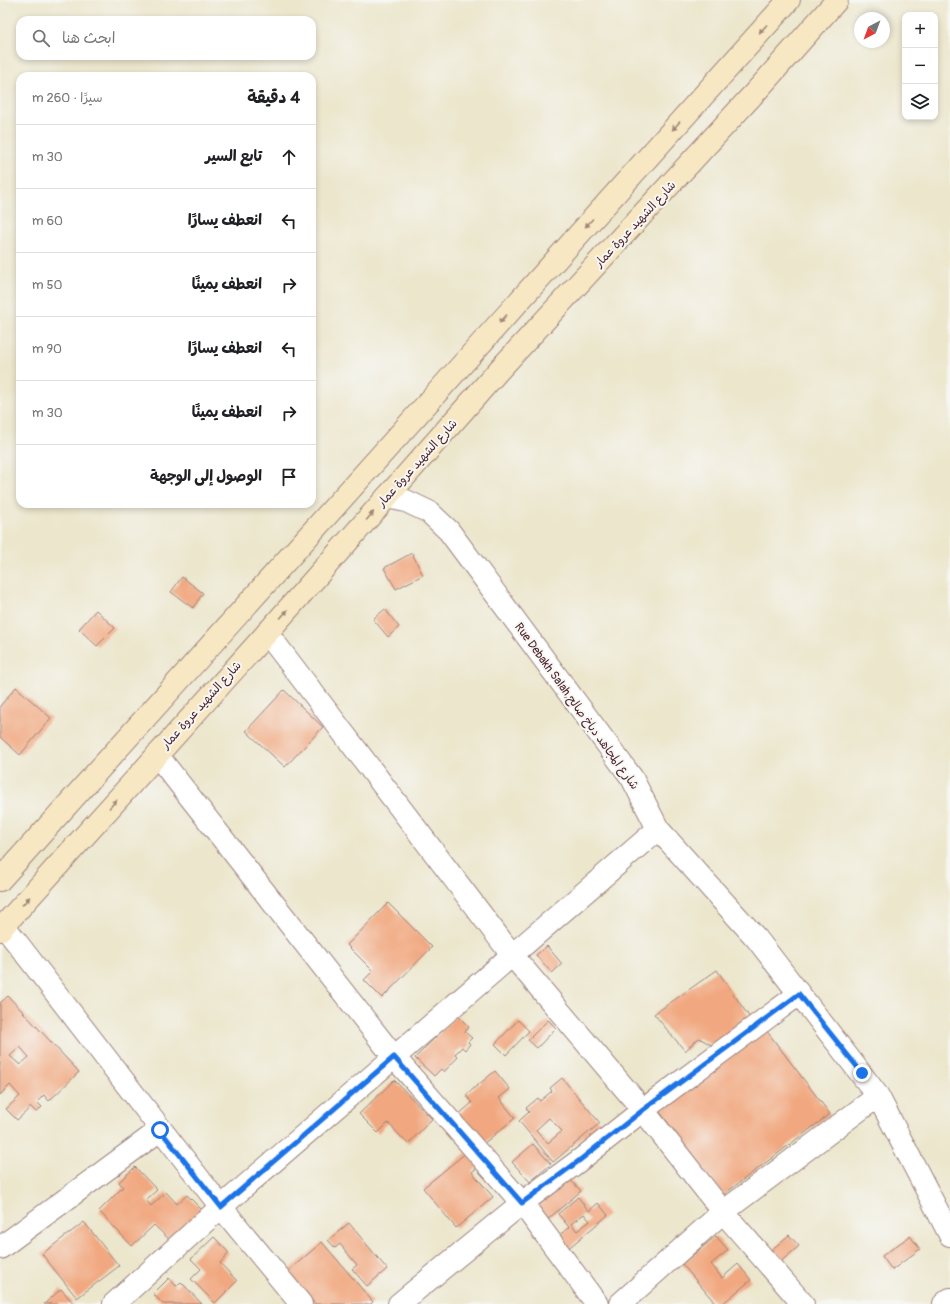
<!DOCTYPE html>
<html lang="ar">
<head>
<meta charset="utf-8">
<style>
  body { margin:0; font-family:Pangolin,"Playpen Sans Arabic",sans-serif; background:#f6f6f6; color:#202124; direction:rtl }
  .controls { position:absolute; right:12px; top:12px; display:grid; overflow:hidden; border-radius:8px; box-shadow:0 2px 6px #0003 }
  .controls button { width:36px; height:36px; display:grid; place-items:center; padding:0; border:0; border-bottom:1px solid #e0e0e0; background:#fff; color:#202124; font:20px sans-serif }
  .compass { position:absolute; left:854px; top:12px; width:36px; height:36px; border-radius:50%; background:#fff; box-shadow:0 2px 6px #0003; rotate:221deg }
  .stop { position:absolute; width:12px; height:12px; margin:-9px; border:3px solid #1a73e8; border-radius:50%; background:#fff }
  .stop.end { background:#1a73e8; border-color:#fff; box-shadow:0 1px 4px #0008 }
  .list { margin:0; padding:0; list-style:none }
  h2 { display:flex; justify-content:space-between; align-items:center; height:52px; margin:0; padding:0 16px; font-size:17px }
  h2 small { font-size:13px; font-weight:400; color:#757577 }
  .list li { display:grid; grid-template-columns:26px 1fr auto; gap:12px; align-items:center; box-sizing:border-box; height:64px; padding:0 16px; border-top:1px solid #e0e0e0 }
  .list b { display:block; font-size:15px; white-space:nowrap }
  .list em { font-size:13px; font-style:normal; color:#757577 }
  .icon { flex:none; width:22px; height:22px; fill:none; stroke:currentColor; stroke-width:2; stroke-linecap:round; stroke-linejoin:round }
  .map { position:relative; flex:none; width:950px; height:1304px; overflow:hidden; direction:ltr }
  .search { position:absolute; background:#fff; box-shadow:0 2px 6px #0003; left:16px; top:16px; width:300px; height:44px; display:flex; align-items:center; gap:10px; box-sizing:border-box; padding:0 14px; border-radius:12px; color:#757577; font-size:15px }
  .panel { position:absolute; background:#fff; box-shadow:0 2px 6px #0003; left:16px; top:72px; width:300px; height:436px; border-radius:12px; direction:rtl }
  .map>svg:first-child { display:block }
</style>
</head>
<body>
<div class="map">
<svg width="950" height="1304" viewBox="0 0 950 1304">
  <rect width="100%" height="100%" fill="#f6f6f2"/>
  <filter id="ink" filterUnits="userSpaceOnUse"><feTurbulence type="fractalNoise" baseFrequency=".025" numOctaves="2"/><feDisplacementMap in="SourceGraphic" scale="8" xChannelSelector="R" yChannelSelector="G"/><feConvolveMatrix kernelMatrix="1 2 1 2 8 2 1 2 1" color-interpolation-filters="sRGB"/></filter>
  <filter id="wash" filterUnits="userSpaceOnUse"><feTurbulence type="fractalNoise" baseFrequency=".012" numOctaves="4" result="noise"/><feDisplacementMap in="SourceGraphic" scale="16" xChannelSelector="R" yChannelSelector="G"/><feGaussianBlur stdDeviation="0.9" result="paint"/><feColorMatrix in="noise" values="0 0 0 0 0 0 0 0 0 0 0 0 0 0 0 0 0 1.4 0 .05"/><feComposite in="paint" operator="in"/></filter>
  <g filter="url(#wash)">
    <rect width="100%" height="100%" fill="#ece6cc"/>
    <g id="blocks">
      <!-- building -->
      <path fill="#f1a77f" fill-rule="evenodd" d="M 412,553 L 423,575 L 396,589 L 384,568 Z
        M 182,577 L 203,593 L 193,608 L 171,592 Z
        M 385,609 L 399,627 L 388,637 L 373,619 Z
        M 96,610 L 115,628 L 97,646 L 79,629 Z
        M 16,687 L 51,718 L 20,755 L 0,737 L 0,706 Z
        M 284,690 L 323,727 L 285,767 L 246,731 Z
        M 388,903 L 432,947 L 382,998 L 364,980 L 373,971 L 347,945 Z
        M 547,946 L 562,964 L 552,973 L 536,955 Z
        M 717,970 L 750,1018 L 715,1047 L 699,1038 L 685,1051 L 654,1014 Z
        M 8,996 L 79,1072 L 49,1101 L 44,1095 L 37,1102 L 42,1107 L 36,1112 L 31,1107 L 17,1120 L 6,1109 L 20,1096 L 10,1085 L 0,1095 L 0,1003 ZM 20,1047 L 29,1057 L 20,1065 L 10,1056 Z
        M 457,1015 L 469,1027 L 465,1032 L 472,1038 L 468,1042 L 470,1044 L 465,1050 L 462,1047 L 455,1054 L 458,1057 L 444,1072 L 441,1069 L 434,1076 L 415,1058 Z
        M 518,1020 L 529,1031 L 506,1055 L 495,1044 Z
        M 548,1020 L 556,1028 L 537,1048 L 528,1040 Z
        M 766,1030 L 830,1114 L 723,1195 L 659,1111 Z
        M 495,1071 L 510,1089 L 499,1098 L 515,1118 L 483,1144 L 458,1115 L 472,1103 L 466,1095 Z
        M 562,1078 L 600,1123 L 553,1162 L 519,1121 L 529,1112 L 526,1108 L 538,1098 L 540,1101 L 552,1091 L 550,1088 ZM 549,1118 L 562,1131 L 548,1143 L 536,1130 Z
        M 394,1080 L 432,1119 L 408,1144 L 388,1123 L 378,1133 L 359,1114 Z
        M 533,1144 L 551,1164 L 530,1182 L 512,1162 Z
        M 467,1152 L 478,1167 L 472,1172 L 493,1197 L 456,1228 L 423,1188 Z
        M 135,1167 L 157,1190 L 146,1200 L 151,1206 L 166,1192 L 177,1204 L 187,1195 L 203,1211 L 172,1242 L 154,1225 L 132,1246 L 99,1211 L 123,1187 L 119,1182 Z
        M 566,1175 L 581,1191 L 548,1219 L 533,1203 Z
        M 578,1197 L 589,1211 L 598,1203 L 608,1215 L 565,1251 L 555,1239 L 569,1227 L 558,1214 ZM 584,1214 L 590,1221 L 577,1231 L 571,1224 Z
        M 84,1222 L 119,1266 L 77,1298 L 42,1254 Z
        M 349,1223 L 387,1269 L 367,1286 L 352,1269 L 357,1265 L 340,1244 L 335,1248 L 328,1240 Z
        M 789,1235 L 799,1246 L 778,1264 L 769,1252 Z
        M 716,1236 L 728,1250 L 711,1264 L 722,1278 L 738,1264 L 751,1280 L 722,1304 L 716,1304 L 682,1264 Z
        M 910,1236 L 920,1249 L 892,1270 L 882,1256 Z
        M 214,1237 L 229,1253 L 220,1263 L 237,1281 L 215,1303 L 191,1279 L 201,1269 L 191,1259 Z
        M 322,1242 L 373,1302 L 371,1304 L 315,1304 L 287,1272 Z
        M 169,1278 L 176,1286 L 181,1282 L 202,1304 L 163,1304 L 153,1294 Z
        M 61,1289 L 74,1304 L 44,1304 Z"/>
    </g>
  </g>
  <g filter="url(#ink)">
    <use href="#blocks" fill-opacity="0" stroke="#9b827c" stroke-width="1"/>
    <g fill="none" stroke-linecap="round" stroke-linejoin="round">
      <!-- street casing -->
      <g stroke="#9b827c" stroke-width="24">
        <path id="street" d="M 387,497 L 406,501 L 429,512 L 449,531 L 632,778 L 658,829 L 757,939 L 878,1096 L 950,1235
          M 267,633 L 319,701 L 512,955 L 643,1110 L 723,1212 L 803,1304
          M 157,755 L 394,1057 L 522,1203 L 399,1304
          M 4,926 L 221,1207 L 301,1304
          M 0,1248 L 160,1130
          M 114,1304 L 221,1207 L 658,829
          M 597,1304 L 522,1203 L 580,1160 L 643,1110 L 799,994
          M 620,1304 L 723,1212 L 878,1096
          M 944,1304 L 950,1299"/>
      </g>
      <!-- secondary casing -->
      <g stroke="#9b827c" stroke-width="24">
        <path id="secondary" d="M 0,880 L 789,0
          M 0,930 L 267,633 L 499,370 L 760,87 L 837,0"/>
      </g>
      <!-- street -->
      <use href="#street" stroke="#fff" stroke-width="22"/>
      <!-- secondary -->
      <use href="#secondary" stroke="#f7e8c3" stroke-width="22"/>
    </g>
    <!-- one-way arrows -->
    <defs><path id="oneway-solid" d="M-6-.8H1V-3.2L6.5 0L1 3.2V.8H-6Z"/></defs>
    <g fill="#a08477">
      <use href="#oneway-solid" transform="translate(763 29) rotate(132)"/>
      <use href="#oneway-solid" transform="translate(676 126) rotate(132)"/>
      <use href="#oneway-solid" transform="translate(589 223) rotate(132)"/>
      <use href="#oneway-solid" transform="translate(503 319) rotate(132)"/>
      <use href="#oneway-solid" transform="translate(370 516) rotate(-49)"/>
      <use href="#oneway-solid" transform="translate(284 614) rotate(-49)"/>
      <use href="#oneway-solid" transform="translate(113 804) rotate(-48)"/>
      <use href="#oneway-solid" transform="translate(26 901) rotate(-48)"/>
    </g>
  </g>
  <g fill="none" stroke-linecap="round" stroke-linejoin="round" filter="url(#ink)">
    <!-- route -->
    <path stroke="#1a73e8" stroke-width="5" d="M 160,1130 L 221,1207 L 394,1057 L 522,1203 L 580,1160 L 643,1110 L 799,994 L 862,1073"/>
  </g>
  <g text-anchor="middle" stroke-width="4" stroke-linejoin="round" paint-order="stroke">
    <!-- street labels -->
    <g font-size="12" fill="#4a1f2b" stroke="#f6f6f2">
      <text transform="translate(635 224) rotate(-47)" y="4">شارع الشهيد عروة عمار</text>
      <text transform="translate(417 463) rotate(-48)" y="4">شارع الشهيد عروة عمار</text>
      <text transform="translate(201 705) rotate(-48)" y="4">شارع الشهيد عروة عمار</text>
      <text transform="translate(577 706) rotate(54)" y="4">Rue Debakh Salah,شارع المجاهد دباخ صالح</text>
    </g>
  </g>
</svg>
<div class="controls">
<button>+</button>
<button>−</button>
<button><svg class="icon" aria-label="layers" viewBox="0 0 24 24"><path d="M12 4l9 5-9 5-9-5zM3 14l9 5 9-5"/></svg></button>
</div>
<svg class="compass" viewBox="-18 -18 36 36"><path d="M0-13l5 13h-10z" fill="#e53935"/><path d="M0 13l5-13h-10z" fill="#757577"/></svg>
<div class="stop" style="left:160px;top:1130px"></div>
<div class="stop end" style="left:862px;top:1073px"></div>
<div class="search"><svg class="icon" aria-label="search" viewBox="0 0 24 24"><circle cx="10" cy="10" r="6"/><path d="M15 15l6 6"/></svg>ابحث هنا</div>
<section class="panel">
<h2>4 دقيقة<small>سيرًا · 260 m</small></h2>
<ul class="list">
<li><svg class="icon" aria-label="ahead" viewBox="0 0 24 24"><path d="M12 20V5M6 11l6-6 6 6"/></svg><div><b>تابع السير</b></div><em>30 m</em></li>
<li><svg class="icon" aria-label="left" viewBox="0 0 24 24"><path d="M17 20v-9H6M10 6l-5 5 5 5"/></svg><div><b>انعطف يسارًا</b></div><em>60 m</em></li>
<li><svg class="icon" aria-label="right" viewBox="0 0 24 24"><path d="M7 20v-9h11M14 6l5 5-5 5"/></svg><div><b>انعطف يمينًا</b></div><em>50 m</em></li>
<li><svg class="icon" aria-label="left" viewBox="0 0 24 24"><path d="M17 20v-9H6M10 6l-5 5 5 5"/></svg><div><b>انعطف يسارًا</b></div><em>90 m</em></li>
<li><svg class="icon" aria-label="right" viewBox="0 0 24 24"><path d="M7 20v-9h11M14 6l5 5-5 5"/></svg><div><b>انعطف يمينًا</b></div><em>30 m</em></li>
<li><svg class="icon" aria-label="arrive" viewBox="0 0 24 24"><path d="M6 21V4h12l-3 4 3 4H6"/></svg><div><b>الوصول إلى الوجهة</b></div></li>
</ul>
</section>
</div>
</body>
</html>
